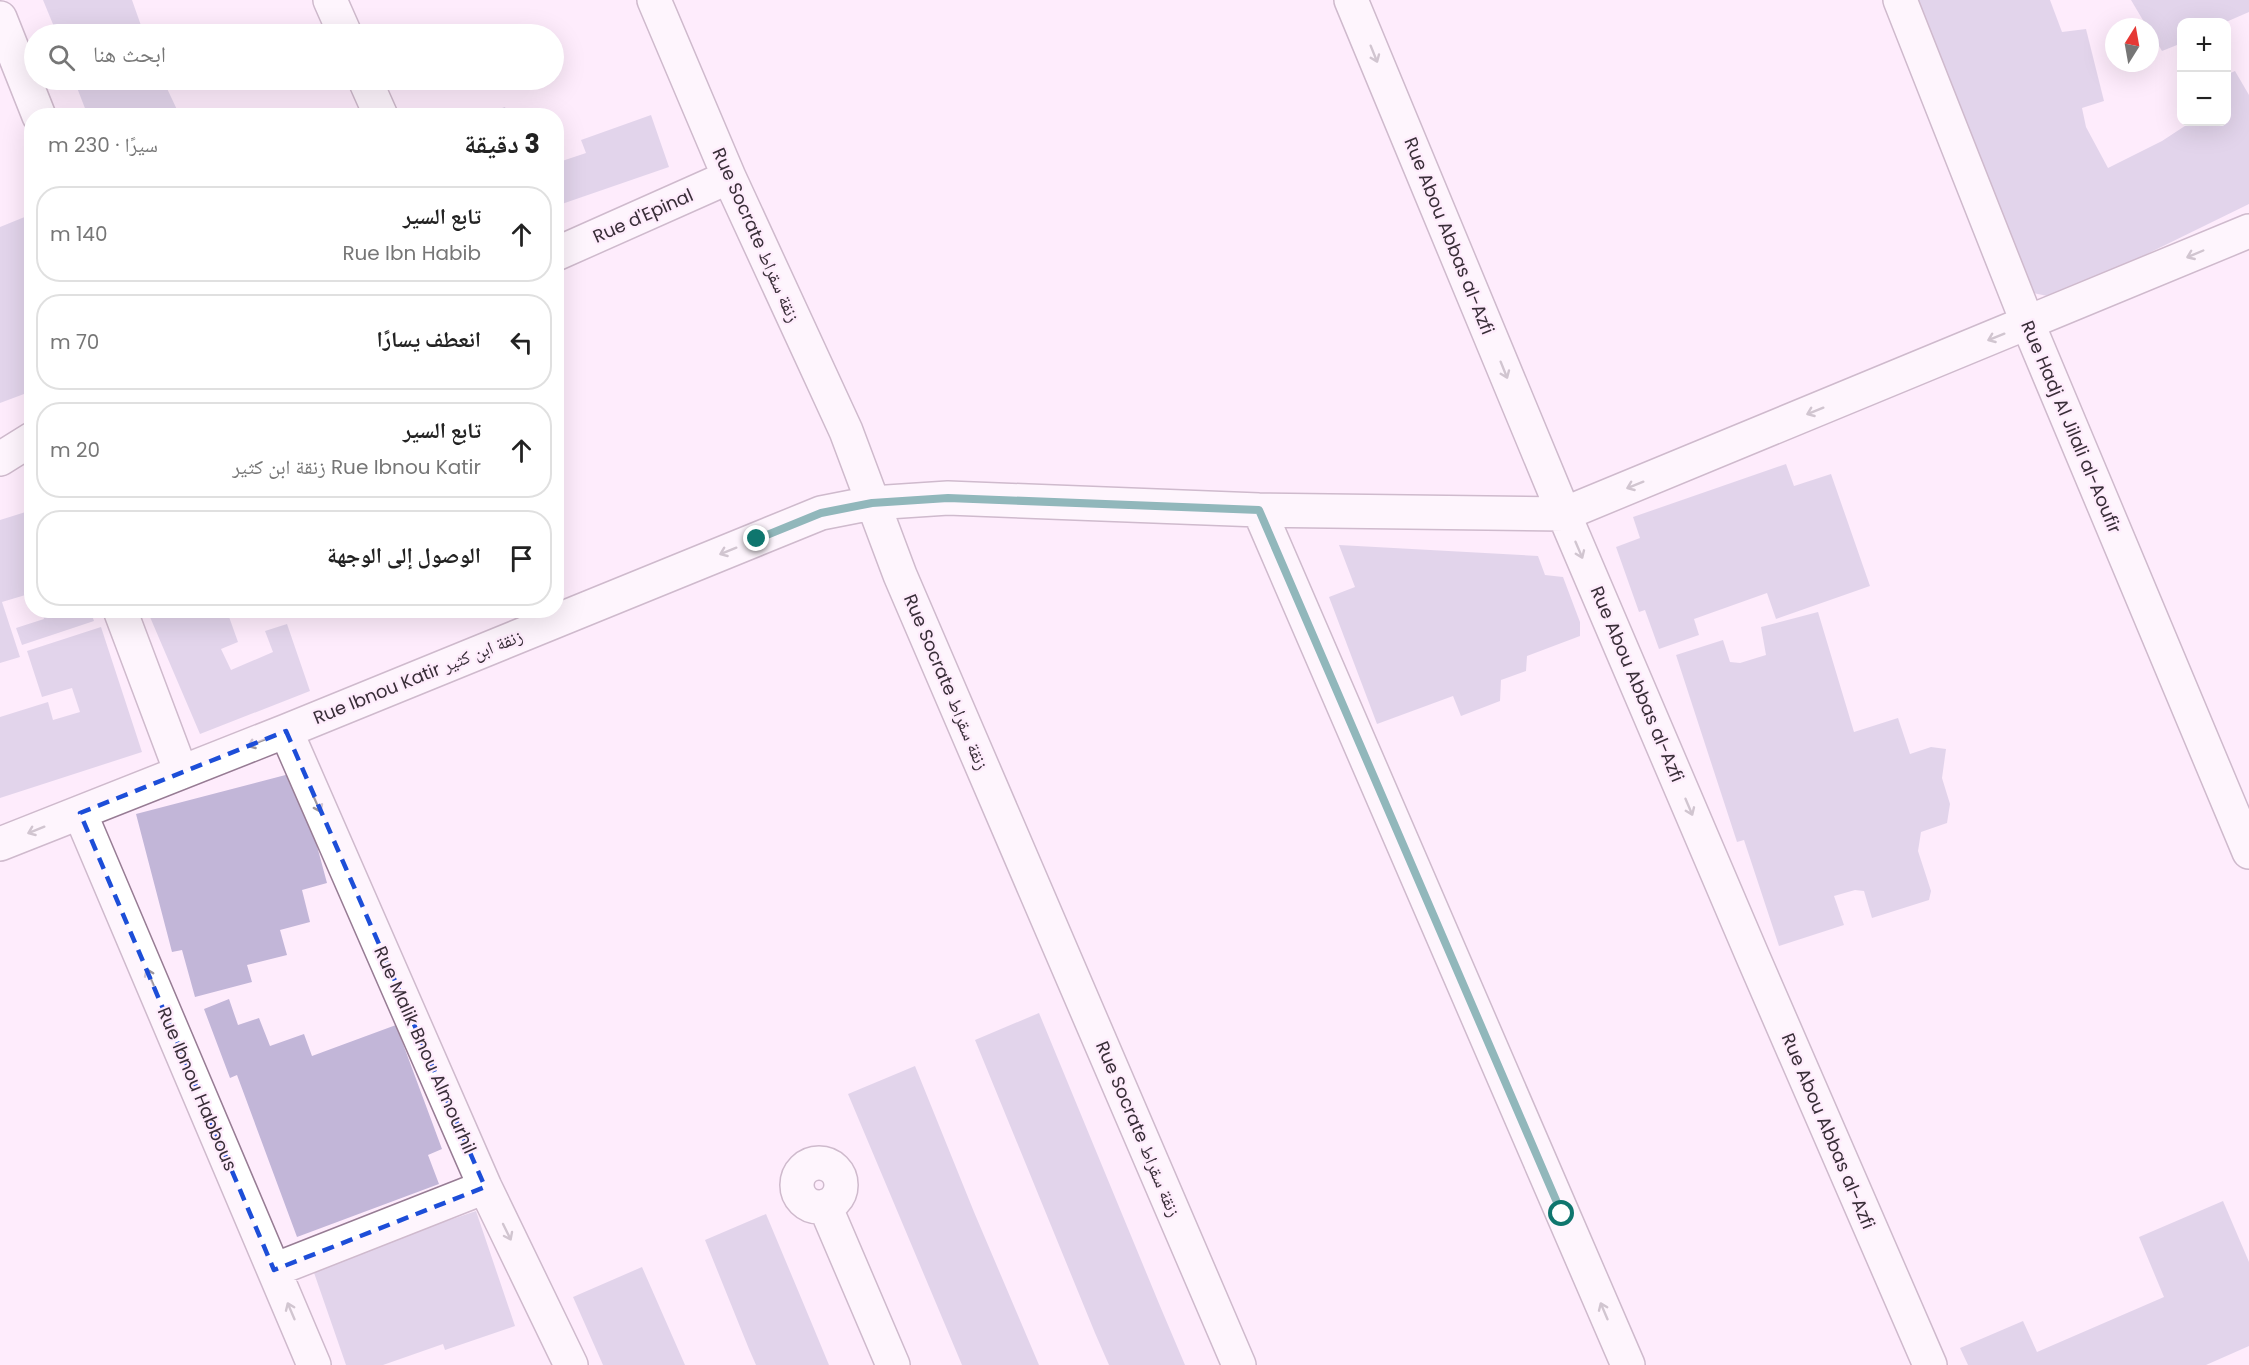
<!DOCTYPE html>
<html lang="ar">
<head>
<meta charset="utf-8">
<style>
  body { margin:0; font-family:Poppins,"Noto Naskh Arabic",sans-serif; background:#f2f2f2; color:#222; direction:rtl }
  .controls { position:absolute; right:18px; top:18px; display:grid; overflow:hidden; border-radius:12px; box-shadow:0 6px 24px #0002 }
  .controls button { width:54px; height:54px; display:grid; place-items:center; padding:0; border:0; border-bottom:2px solid #e0e0e0; background:#fff; color:#222; font:30px sans-serif }
  .compass { position:absolute; left:2105px; top:18px; width:54px; height:54px; border-radius:50%; background:#fff; box-shadow:0 6px 24px #0002; rotate:11deg }
  .stop { position:absolute; width:18px; height:18px; margin:-14px; border:4px solid #0f766e; border-radius:50%; background:#fff }
  .stop.end { background:#0f766e; border-color:#fff; box-shadow:0 2px 6px #0008 }
  .list { margin:0; padding:0; list-style:none }
  h2 { display:flex; justify-content:space-between; align-items:center; height:78px; margin:0; padding:0 24px; font-size:26px }
  h2 small { font-size:20px; font-weight:400; color:#767676 }
  .list li { display:grid; grid-template-columns:39px 1fr auto; gap:18px; align-items:center; box-sizing:border-box; height:96px; margin:0 12px 12px; padding:0 12px; border:2px solid #e0e0e0; border-radius:24px }
  .list b { display:block; font-size:22px; white-space:nowrap }
  .list p { margin:0; font-size:20px; white-space:nowrap; color:#767676 }
  .list em { font-size:20px; font-style:normal; color:#767676 }
  .icon { flex:none; width:33px; height:33px; fill:none; stroke:currentColor; stroke-width:2; stroke-linecap:round; stroke-linejoin:round }
  .map { position:relative; flex:none; width:2249px; height:1365px; overflow:hidden; direction:ltr }
  .search { position:absolute; background:#fff; box-shadow:0 6px 24px #0002; left:24px; top:24px; width:540px; height:66px; display:flex; align-items:center; gap:15px; box-sizing:border-box; padding:0 21px; border-radius:33px; color:#767676; font-size:22px }
  .panel { position:absolute; background:#fff; box-shadow:0 6px 24px #0002; left:24px; top:108px; width:540px; height:510px; border-radius:24px; direction:rtl }
  .map>svg:first-child { display:block }
</style>
</head>
<body>
<div class="map">
<svg width="2249" height="1365" viewBox="0 0 2249 1365">
  <rect width="100%" height="100%" fill="#feecfc"/>
  <!-- building -->
  <path fill="#c2b6d8" d="M 43,0 L 132,0 L 144,34 L 57,34 Z
    M 1917,0 L 2050,0 L 2062,32 L 2086,29 L 2104,101 L 2082,108 L 2086,127 L 2108,168 L 2162,141 L 2191,122 L 2226,122 L 2226,75 L 2235,71 L 2249,95 L 2249,204 L 2057,298 L 2033,293 Z
    M 2131,0 L 2249,0 L 2249,12 L 2226,22 L 2182,22 L 2182,43 L 2162,51 L 2150,31 L 2150,27 L 2147,27 Z
    M 74,80 L 163,80 L 180,116 L 88,116 Z
    M 505,107 L 508,116 L 481,116 L 481,115 Z
    M 651,115 L 669,167 L 556,206 L 556,163 L 586,153 L 581,140 Z
    M 32,214 L 32,391 L 0,403 L 0,227 Z
    M 1786,464 L 1794,486 L 1831,474 L 1870,586 L 1776,619 L 1767,593 L 1694,619 L 1699,635 L 1659,649 L 1645,610 L 1639,612 L 1616,547 L 1640,538 L 1633,517 Z
    M 32,510 L 32,593 L 2,602 L 20,657 L 0,663 L 0,520 Z
    M 1339,545 L 1538,556 L 1545,575 L 1563,577 L 1580,622 L 1580,636 L 1527,656 L 1526,671 L 1501,680 L 1500,701 L 1461,716 L 1453,696 L 1377,724 L 1329,597 L 1355,587 Z
    M 41,610 L 90,610 L 94,621 L 22,645 L 16,628 L 44,619 Z
    M 147,610 L 235,610 L 228,614 L 238,642 L 221,649 L 231,670 L 273,652 L 265,631 L 287,624 L 310,691 L 200,734 Z
    M 1818,612 L 1854,732 L 1898,718 L 1910,754 L 1931,747 L 1946,749 L 1942,778 L 1950,804 L 1947,823 L 1921,832 L 1918,851 L 1931,891 L 1929,900 L 1872,918 L 1864,891 L 1855,890 L 1834,896 L 1844,925 L 1779,946 L 1744,840 L 1737,842 L 1676,655 L 1723,640 L 1730,662 L 1740,663 L 1766,655 L 1761,627 Z
    M 101,627 L 142,752 L 0,798 L 0,717 L 48,702 L 53,720 L 80,712 L 72,688 L 42,697 L 27,651 Z
    M 297,772 L 327,883 L 302,890 L 310,922 L 280,930 L 287,955 L 247,965 L 252,982 L 195,997 L 182,950 L 172,952 L 136,814 Z
    M 229,999 L 238,1025 L 259,1018 L 270,1046 L 304,1034 L 312,1056 L 396,1025 L 442,1149 L 428,1155 L 439,1184 L 297,1237 L 237,1075 L 230,1078 L 204,1009 Z
    M 1039,1013 L 1160,1306 L 1185,1365 L 1109,1365 L 1095,1333 L 975,1040 Z
    M 915,1066 L 974,1212 L 1039,1365 L 962,1365 L 848,1094 Z
    M 2223,1201 L 2249,1262 L 2249,1346 L 2206,1365 L 1968,1365 L 1960,1348 L 2023,1321 L 2037,1352 L 2164,1297 L 2139,1237 Z
    M 476,1211 L 515,1326 L 445,1350 L 443,1344 L 383,1365 L 346,1365 L 312,1267 Z
    M 766,1214 L 812,1324 L 829,1365 L 756,1365 L 749,1349 L 705,1240 Z
    M 642,1267 L 685,1365 L 603,1365 L 573,1297 Z"/>
  <g fill="none" stroke-linecap="round" stroke-linejoin="round">
    <!-- minor casing -->
    <g stroke="#977c94" stroke-width="36">
      <path id="minor" d="M 330,0 L 345,34
        M 654,0 L 729,177 L 846,431 L 900,575 L 1239,1365
        M 1351,0 L 1564,514 L 1753,957 L 1930,1365
        M 1900,0 L 2028,324 L 2249,852
        M 0,18 L 39,116
        M 365,80 L 381,116
        M 556,254 L 729,177
        M 0,459 L 32,439
        M 1259,510 L 1628,1365
        M 120,610 L 181,772
        M 286,731 L 485,1187 L 571,1365
        M 80,813 L 314,1365
        M 0,844 L 286,731 L 821,513 L 872,503 L 948,498 L 1259,510 L 1564,514 L 2249,231
        M797 1185a22 22 0 1 1 44 0a22 22 0 1 1-44 0Z
        M 825,1206 L 893,1365
        M 274,1270 L 485,1187"/>
    </g>
    <!-- minor -->
    <use href="#minor" stroke="#fff" stroke-width="33"/>
  </g>
  <!-- one-way arrows -->
  <defs><path id="oneway-shaft" d="M-6 0H5M1.5-3L5.5 0L1.5 3" fill="none" stroke-width="1.6" stroke-linecap="round" stroke-linejoin="round" transform="scale(1.5)"/></defs>
  <g stroke="#9c969c">
    <use href="#oneway-shaft" transform="translate(1374 54) rotate(68)"/>
    <use href="#oneway-shaft" transform="translate(2195 254) rotate(157)"/>
    <use href="#oneway-shaft" transform="translate(1996 337) rotate(158)"/>
    <use href="#oneway-shaft" transform="translate(1504 370) rotate(68)"/>
    <use href="#oneway-shaft" transform="translate(1815 411) rotate(158)"/>
    <use href="#oneway-shaft" transform="translate(1635 485) rotate(158)"/>
    <use href="#oneway-shaft" transform="translate(1579 550) rotate(67)"/>
    <use href="#oneway-shaft" transform="translate(728 551) rotate(158)"/>
    <use href="#oneway-shaft" transform="translate(256 743) rotate(158)"/>
    <use href="#oneway-shaft" transform="translate(317 804) rotate(66)"/>
    <use href="#oneway-shaft" transform="translate(1689 807) rotate(67)"/>
    <use href="#oneway-shaft" transform="translate(36 830) rotate(158)"/>
    <use href="#oneway-shaft" transform="translate(150 977) rotate(-113)"/>
    <use href="#oneway-shaft" transform="translate(507 1232) rotate(64)"/>
    <use href="#oneway-shaft" transform="translate(291 1311) rotate(-113)"/>
    <use href="#oneway-shaft" transform="translate(1604 1311) rotate(-113)"/>
  </g>
  <g fill="none" stroke-linecap="round" stroke-linejoin="round">
    <!-- route -->
    <path stroke="#0f766e" stroke-width="8" d="M 757,539 L 821,513 L 872,503 L 948,498 L 1259,510 L 1562,1214"/>
  </g>
  <!-- marked area -->
  <path d="M0 0H2249V1365H0ZM 286,731 L 485,1187 L 274,1270 L 80,813 Z" fill="#feecfc" fill-opacity=".55" fill-rule="evenodd"/>
  <path fill="none" stroke="#1d4ed8" stroke-width="4.5" stroke-dasharray="12 8" stroke-linejoin="round" d="M 286,731 L 485,1187 L 274,1270 L 80,813 Z"/>
  <g text-anchor="middle" stroke-width="4.5" stroke-linejoin="round" paint-order="stroke">
    <!-- street labels -->
    <g font-size="18" fill="#392e38" stroke="#feecfc">
      <text transform="translate(643 216) rotate(-24)" y="6">Rue d'Epinal</text>
      <text transform="translate(756 235) rotate(66)" y="6">Rue Socrate زنقة سقراط</text>
      <text transform="translate(1449 236) rotate(68)" y="6">Rue Abou Abbas al-Azfi</text>
      <text transform="translate(2071 427) rotate(67)" y="6">Rue Hadj Al Jilali al-Aoufir</text>
      <text transform="translate(418 677) rotate(-22)" y="6">Rue Ibnou Katir زنقة ابن كثير</text>
      <text transform="translate(946 682) rotate(67)" y="6">Rue Socrate زنقة سقراط</text>
      <text transform="translate(1637 684) rotate(67)" y="6">Rue Abou Abbas al-Azfi</text>
      <text transform="translate(425 1050) rotate(66)" y="6">Rue Malik Bnou Almourhil</text>
      <text transform="translate(197 1089) rotate(67)" y="6">Rue Ibnou Habbous</text>
      <text transform="translate(1138 1129) rotate(67)" y="6">Rue Socrate زنقة سقراط</text>
      <text transform="translate(1828 1131) rotate(67)" y="6">Rue Abou Abbas al-Azfi</text>
    </g>
  </g>
</svg>
<div class="controls">
<button>+</button>
<button>−</button>
</div>
<svg class="compass" viewBox="-18 -18 36 36"><path d="M0-13l5 13h-10z" fill="#e53935"/><path d="M0 13l5-13h-10z" fill="#767676"/></svg>
<div class="stop" style="left:1562px;top:1214px"></div>
<div class="stop end" style="left:757px;top:539px"></div>
<div class="search"><svg class="icon" aria-label="search" viewBox="0 0 24 24"><circle cx="10" cy="10" r="6"/><path d="M15 15l6 6"/></svg>ابحث هنا</div>
<section class="panel">
<h2>3 دقيقة<small>سيرًا · 230 m</small></h2>
<ul class="list">
<li><svg class="icon" aria-label="ahead" viewBox="0 0 24 24"><path d="M12 20V5M6 11l6-6 6 6"/></svg><div><b>تابع السير</b><p>Rue Ibn Habib</p></div><em>140 m</em></li>
<li><svg class="icon" aria-label="left" viewBox="0 0 24 24"><path d="M17 20v-9H6M10 6l-5 5 5 5"/></svg><div><b>انعطف يسارًا</b></div><em>70 m</em></li>
<li><svg class="icon" aria-label="ahead" viewBox="0 0 24 24"><path d="M12 20V5M6 11l6-6 6 6"/></svg><div><b>تابع السير</b><p>Rue Ibnou Katir زنقة ابن كثير</p></div><em>20 m</em></li>
<li><svg class="icon" aria-label="arrive" viewBox="0 0 24 24"><path d="M6 21V4h12l-3 4 3 4H6"/></svg><div><b>الوصول إلى الوجهة</b></div></li>
</ul>
</section>
</div>
</body>
</html>
